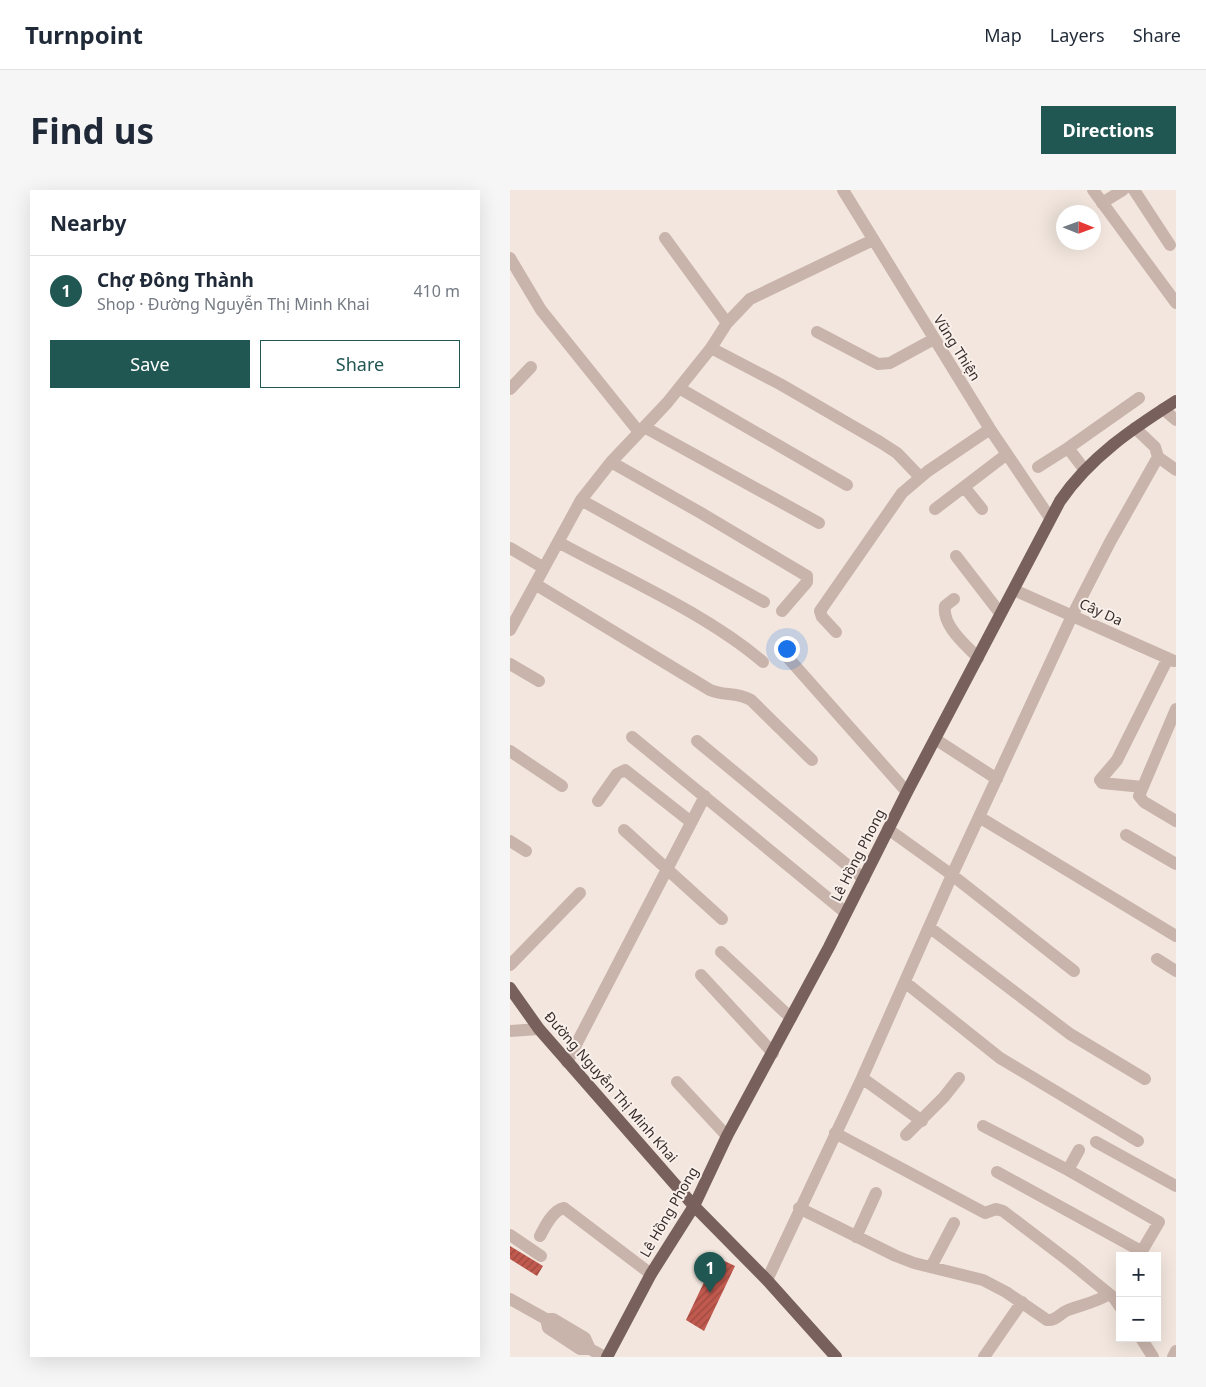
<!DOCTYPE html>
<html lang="en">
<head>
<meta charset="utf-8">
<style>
  body { margin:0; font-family:"Noto Sans",sans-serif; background:#f6f6f7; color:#1f2937 }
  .controls { position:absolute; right:15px; bottom:15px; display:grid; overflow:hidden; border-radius:0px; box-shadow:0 5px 20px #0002 }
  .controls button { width:45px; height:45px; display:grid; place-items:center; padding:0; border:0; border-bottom:1px solid #e0e1e3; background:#fff; color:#1f2937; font:25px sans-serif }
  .compass { position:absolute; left:546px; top:15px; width:45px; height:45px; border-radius:50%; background:#fff; box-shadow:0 5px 20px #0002; rotate:91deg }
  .you { position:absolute; left:276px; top:458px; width:18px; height:18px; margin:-12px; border:4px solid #fff; border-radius:50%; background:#1a73e8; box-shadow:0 0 0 8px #1a73e833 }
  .badge { display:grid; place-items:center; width:32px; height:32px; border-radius:50%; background:#215753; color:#fff; font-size:16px; font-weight:700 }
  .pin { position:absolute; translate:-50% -41px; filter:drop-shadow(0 1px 2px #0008) }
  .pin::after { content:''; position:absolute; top:26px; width:18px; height:15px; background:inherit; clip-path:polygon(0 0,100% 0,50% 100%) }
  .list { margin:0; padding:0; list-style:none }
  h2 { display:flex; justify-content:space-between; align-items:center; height:65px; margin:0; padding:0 20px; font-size:21px }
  h2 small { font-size:16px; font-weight:400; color:#747a83 }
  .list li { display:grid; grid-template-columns:32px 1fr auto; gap:15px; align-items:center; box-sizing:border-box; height:70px; padding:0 20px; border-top:1px solid #e0e1e3 }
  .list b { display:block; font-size:19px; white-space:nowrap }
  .list p { margin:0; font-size:16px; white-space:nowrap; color:#747a83 }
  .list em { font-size:16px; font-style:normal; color:#747a83 }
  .actions { display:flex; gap:10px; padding:15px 20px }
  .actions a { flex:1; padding:11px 0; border:1px solid #215753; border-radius:0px; text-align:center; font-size:18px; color:#215753 }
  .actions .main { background:#215753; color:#fff }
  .map { position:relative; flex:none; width:666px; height:1167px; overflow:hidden; border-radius:0px }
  header { display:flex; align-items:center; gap:30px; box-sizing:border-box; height:70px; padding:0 25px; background:#fff; border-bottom:1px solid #e0e1e3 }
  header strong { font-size:24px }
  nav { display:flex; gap:28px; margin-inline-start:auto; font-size:18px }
  .intro { display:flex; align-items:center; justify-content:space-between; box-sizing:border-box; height:120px; padding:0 30px }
  h1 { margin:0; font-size:35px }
  .button { padding:12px 22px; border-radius:0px; background:#215753; color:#fff; font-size:18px; font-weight:700 }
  main { display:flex; gap:30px; padding:0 30px }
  aside { flex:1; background:#fff; border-radius:0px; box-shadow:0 5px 20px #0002 }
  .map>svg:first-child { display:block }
</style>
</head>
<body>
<header>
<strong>Turnpoint</strong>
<nav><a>Map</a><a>Layers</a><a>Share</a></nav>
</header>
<div class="intro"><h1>Find us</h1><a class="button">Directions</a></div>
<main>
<aside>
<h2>Nearby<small></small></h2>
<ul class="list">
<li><span class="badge">1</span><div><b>Chợ Đông Thành</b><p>Shop · Đường Nguyễn Thị Minh Khai</p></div><em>410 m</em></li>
</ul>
<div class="actions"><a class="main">Save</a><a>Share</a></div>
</aside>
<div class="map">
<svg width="666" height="1167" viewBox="0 0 666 1167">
  <defs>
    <pattern id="building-hatch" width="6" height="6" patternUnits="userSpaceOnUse" patternTransform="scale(1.25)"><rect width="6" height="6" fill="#c0594e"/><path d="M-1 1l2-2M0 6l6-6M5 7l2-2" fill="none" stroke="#9d4a41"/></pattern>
  </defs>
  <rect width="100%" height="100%" fill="#f2e6de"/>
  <!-- building -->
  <path fill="url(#building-hatch)" d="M 0,1056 L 33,1076 L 27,1086 L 0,1069 Z
    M 206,1067 L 225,1076 L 194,1141 L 176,1130 Z"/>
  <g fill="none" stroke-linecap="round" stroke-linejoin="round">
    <!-- minor -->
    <path stroke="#c9b4ab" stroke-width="12" d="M 333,0 L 480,239 L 540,328
      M 583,0 L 666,113
      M 624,0 L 660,55
      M 592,13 L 613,0
      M 155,48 L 217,133
      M 0,68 L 31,120 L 129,242
      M 307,142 L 368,174 L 380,173 L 424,149
      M 201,158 L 270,194 L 370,252 L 387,263 L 410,287
      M 169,198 L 337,295
      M 0,199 L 21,177
      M 653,219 L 666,230
      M 136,238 L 309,333
      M 648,267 L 666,280
      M 101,272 L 191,323 L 297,386 L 297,392 L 272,421
      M 528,277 L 558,258
      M 574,279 L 558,258 L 629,208
      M 455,298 L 472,319
      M 71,310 L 254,412
      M 425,319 L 497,264
      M 48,352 C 114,388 197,424 253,472
      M 0,358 L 34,378
      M 446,366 L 490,423
      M 25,394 L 200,500 C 214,506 227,502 241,510 L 302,570
      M 504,400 L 664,471
      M 444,409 L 435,416 C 432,436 456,455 468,468
      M 0,440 L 71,310 L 101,272 L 157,213 L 201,158 L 217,133 L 240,109 L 363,50
      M 326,442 L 312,427 L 310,421 L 392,303 L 418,281 L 480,239
      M 272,461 L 397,602
      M 0,474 L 29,491
      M 666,519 L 629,606 L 634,612 L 666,631
      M 122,547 L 336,723
      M 425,549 L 487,589
      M 187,551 L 354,689
      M 0,561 L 52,596
      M 633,597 L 592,593 L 590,590 L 607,570 L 658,468
      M 88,611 L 107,584 L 115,580 L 181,632
      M 469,627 L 666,746
      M 378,639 L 442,685 L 564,781
      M 114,640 L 212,729
      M 616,645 L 666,674
      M 0,651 L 16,661
      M 419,737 L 560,844 L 635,889
      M 211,762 L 281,828
      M 647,769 L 666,781
      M 0,775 L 70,703
      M 191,785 L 263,863
      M 396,793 L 490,868 L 628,951
      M 0,841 L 29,839
      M 57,872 L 195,606
      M 352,888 L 412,931
      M 167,892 L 217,946
      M 473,936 L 558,980 L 649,1032 L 629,1066
      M 325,943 L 475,1023 L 486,1019 L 493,1021 L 560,1072 L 604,1108 L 610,1117
      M 396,945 L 434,907 L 449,888
      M 586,952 L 666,996
      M 558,980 L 569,960
      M 487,982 L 631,1061
      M 289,1018 L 386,1066 L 404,1073 L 473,1090 L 496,1102 L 537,1130 C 546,1131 550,1123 558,1120 C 573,1114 585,1113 599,1104
      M 0,1045 L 31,1066
      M 30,1046 C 35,1036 43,1020 54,1018 L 141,1084
      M 346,1047 L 366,1003
      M 421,1077 L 444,1033
      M 257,1090 L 352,888 L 442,685 L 562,426 L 600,352 L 648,267 L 645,257 L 625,238
      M 0,1109 L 36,1129
      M 631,1148 L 643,1167
      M 80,1159 L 75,1148 L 43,1129 L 36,1129 L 38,1138 L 70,1159 L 80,1159 L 95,1167
      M 474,1167 L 512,1112
      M 663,1167 L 666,1161"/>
    <!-- major -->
    <path stroke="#78615c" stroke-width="12" d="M 0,798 L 29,839 L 184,1016 L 257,1090 L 326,1167
      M 97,1167 L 141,1084 L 184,1016 L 217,946 L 319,757 L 397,602 L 550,311 C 580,267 622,239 666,211"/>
  </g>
  <g text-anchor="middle" stroke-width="4" stroke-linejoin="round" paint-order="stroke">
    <!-- street labels -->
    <g font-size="14" fill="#372c2a" stroke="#f9f0eb">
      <text transform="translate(447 158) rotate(58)" y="5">Vũng Thiện</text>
      <text transform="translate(591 422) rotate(24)" y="5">Cây Da</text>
      <text transform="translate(348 665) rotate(-63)" y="5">Lê Hồng Phong</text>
      <text transform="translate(101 897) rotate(49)" y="5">Đường Nguyễn Thị Minh Khai</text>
      <text transform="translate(159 1022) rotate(-60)" y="5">Lê Hồng Phong</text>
    </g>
  </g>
</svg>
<div class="controls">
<button>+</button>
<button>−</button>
</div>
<svg class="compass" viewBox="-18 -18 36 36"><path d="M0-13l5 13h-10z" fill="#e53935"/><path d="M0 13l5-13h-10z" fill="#747a83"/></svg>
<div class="you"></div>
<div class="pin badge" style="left:200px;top:1103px">1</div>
</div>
</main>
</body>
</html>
